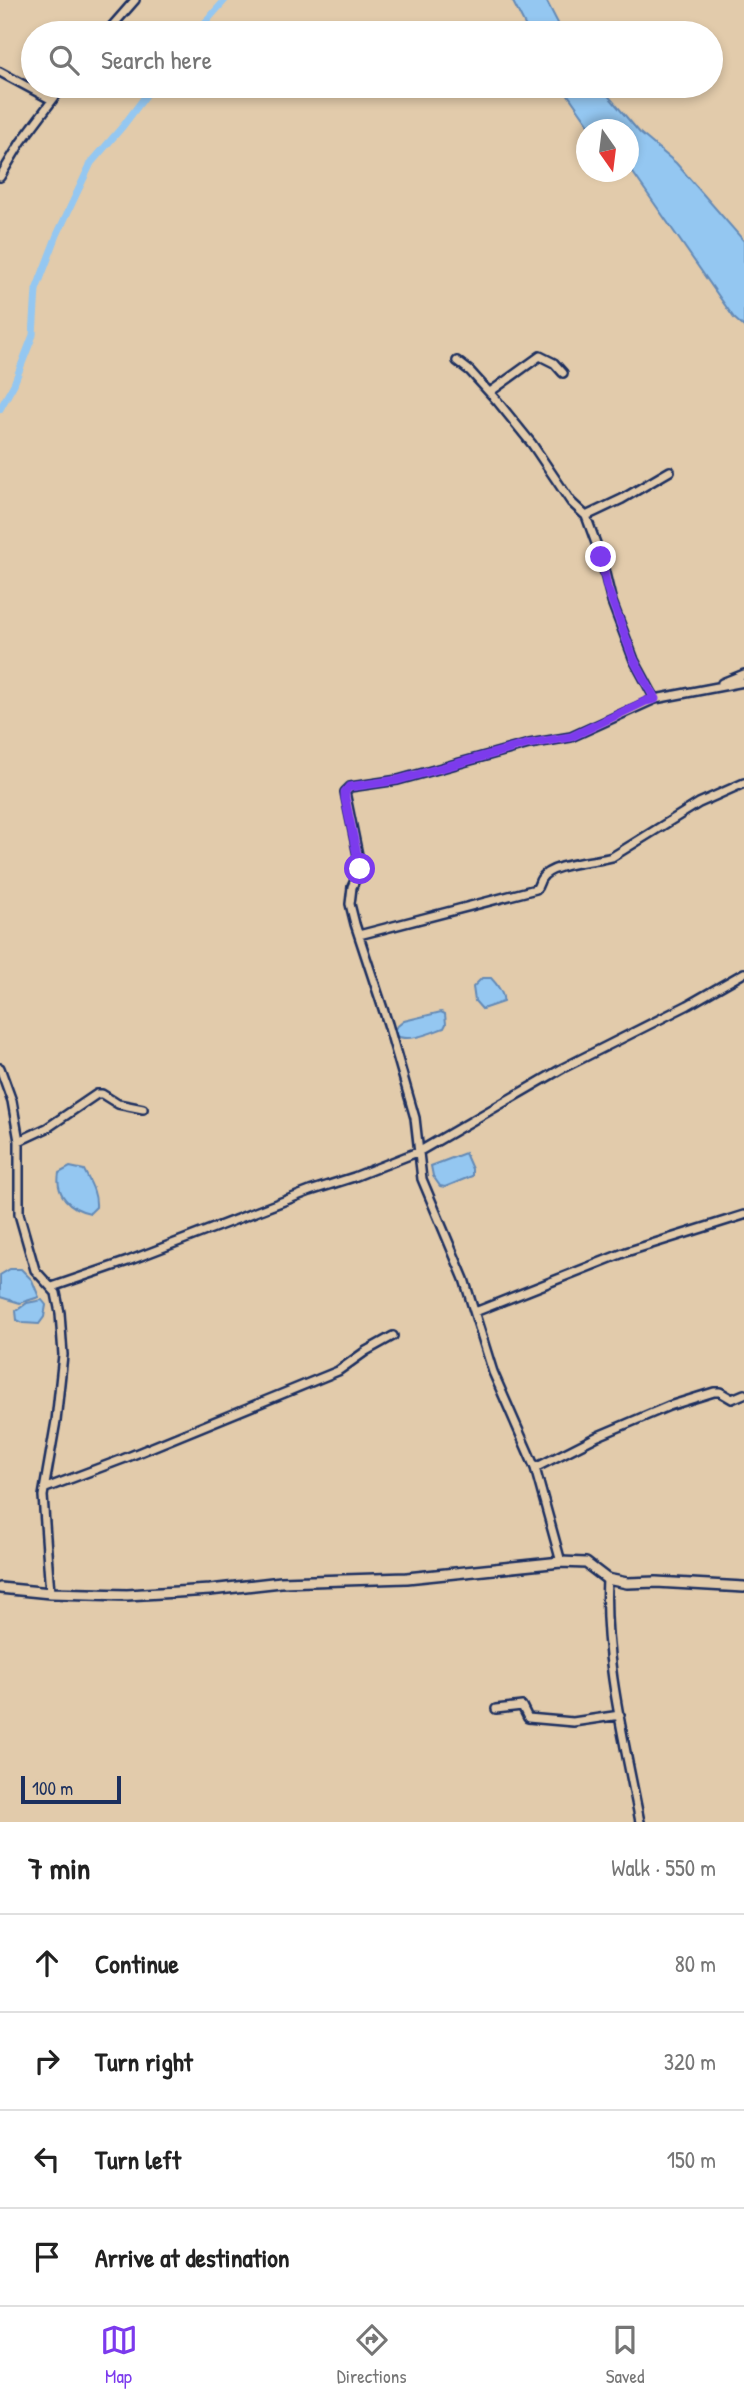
<!DOCTYPE html>
<html lang="en">
<head>
<meta charset="utf-8">
<style>
  body { margin:0; font-family:"Patrick Hand",sans-serif; background:#f2f2f2; color:#222 }
  .compass { position:absolute; left:576px; top:119px; width:63px; height:63px; border-radius:50%; background:#fff; box-shadow:0 4px 10px #0003; rotate:166deg }
  .scale { position:absolute; left:21px; bottom:18px; width:100px; box-sizing:border-box; padding-left:7px; border:4px solid #1b2f5e; border-top:0; font-size:19px; line-height:24px; white-space:nowrap; color:#1b2f5e; -webkit-text-stroke:5px #e2cbab; paint-order:stroke }
  .stop { position:absolute; width:21px; height:21px; margin:-16px; border:5px solid #7c3aed; border-radius:50%; background:#fff }
  .stop.end { background:#7c3aed; border-color:#fff; box-shadow:0 2px 7px #0008 }
  .list { margin:0; padding:0; list-style:none }
  h2 { display:flex; justify-content:space-between; align-items:center; height:91px; margin:0; padding:0 28px; font-size:30px }
  h2 small { font-size:23px; font-weight:400; color:#767676 }
  .list li { display:grid; grid-template-columns:46px 1fr auto; gap:21px; align-items:center; box-sizing:border-box; height:98px; padding:0 28px; border-top:2px solid #e0e0e0 }
  .list b { display:block; font-size:26px; white-space:nowrap }
  .list em { font-size:23px; font-style:normal; color:#767676 }
  .icon { flex:none; width:38px; height:38px; fill:none; stroke:currentColor; stroke-width:2; stroke-linecap:round; stroke-linejoin:round }
  .map { position:relative; flex:none; width:744px; height:1822px; overflow:hidden }
  .search { position:absolute; background:#fff; box-shadow:0 4px 10px #0003; left:21px; right:21px; top:21px; height:77px; display:flex; align-items:center; gap:18px; box-sizing:border-box; padding:0 24px; border-radius:38px; color:#767676; font-size:26px }
  .sheet { height:483px; background:#fff }
  nav { display:flex; justify-content:space-around; align-items:center; box-sizing:border-box; height:98px; border-top:2px solid #e0e0e0; background:#fff; font-size:19px; color:#767676 }
  nav a { display:grid; justify-items:center; gap:4px }
  nav .on { color:#7c3aed }
  .map>svg:first-child { display:block }
</style>
</head>
<body>
<div class="map">
<svg width="744" height="1822" viewBox="0 0 744 1822">
  <rect width="100%" height="100%" fill="#e2cbab"/>
  <filter id="ink" filterUnits="userSpaceOnUse"><feTurbulence type="fractalNoise" baseFrequency=".0143" numOctaves="2"/><feDisplacementMap in="SourceGraphic" scale="14" xChannelSelector="R" yChannelSelector="G"/><feConvolveMatrix kernelMatrix="1 2 1 2 8 2 1 2 1" color-interpolation-filters="sRGB"/></filter>
  <g filter="url(#ink)">
    <!-- water -->
    <path fill="#94c7f1" stroke="#648ab6" stroke-width="2" d="M 512,0 L 546,0 L 563,33 L 529,33 Z
      M 562,86 L 600,86 L 640,133 L 676,163 L 744,241 L 744,327 L 734,318 L 629,167 L 628,130 L 592,129 Z
      M 482,978 L 491,978 C 496,983 505,995 503,1002 L 482,1009 L 475,1001 L 473,987 Z
      M 441,1012 L 445,1014 L 446,1024 L 444,1028 C 430,1033 409,1043 394,1035 L 394,1029 L 404,1021 Z
      M 465,1153 L 472,1169 L 472,1176 L 445,1187 L 440,1186 L 433,1176 L 431,1166 Z
      M 70,1167 L 84,1170 C 90,1182 97,1193 96,1207 L 90,1213 C 70,1209 55,1195 59,1173 Z
      M 10,1269 L 21,1269 L 32,1280 L 39,1297 L 20,1303 L 0,1297 L 0,1275 Z
      M 42,1300 L 46,1305 L 44,1317 L 39,1324 L 23,1323 L 17,1320 L 16,1311 L 27,1303 Z"/>
    <g fill="none" stroke-linecap="round" stroke-linejoin="round">
      <!-- canal -->
      <path stroke="#94c7f1" stroke-width="7" d="M 196,33 L 225,0
        M 0,409 L 14,384 L 33,335 L 36,290 L 57,235 L 91,163 L 123,126 L 153,86"/>
      <!-- minor casing -->
      <g stroke="#1b2f5e" stroke-width="12">
        <path id="minor" d="M 106,33 L 135,0
          M 0,72 L 52,100
          M 0,177 L 21,142 L 63,86
          M 457,361 L 470,371 L 498,402 L 532,444 L 571,502 L 586,516 L 601,557 L 612,602 L 634,660 L 655,699 L 571,737 L 529,744 L 398,780 L 350,787 L 345,792 L 359,860 L 360,869 L 352,887 L 350,904 L 355,924 L 388,1024 L 415,1118 L 422,1179 L 464,1279 L 493,1372 L 535,1468 L 561,1562
          M 490,392 L 540,356 L 554,363 L 563,373
          M 586,516 L 622,499 L 670,471
          M 722,683 L 744,674
          M 655,699 L 744,682
          M 359,935 L 536,889 C 539,886 539,882 541,879 C 550,863 596,862 612,857 L 699,803 L 744,783
          M 0,1068 L 12,1101 L 19,1141 L 19,1214 L 35,1270 L 56,1293 L 60,1313 L 63,1355 L 56,1421 L 43,1496 L 50,1593
          M 19,1141 L 47,1128 L 97,1094 L 102,1094 L 118,1104 L 143,1109
          M 52,1287 L 128,1261 L 310,1191 L 354,1177 L 420,1151 L 563,1068 L 688,1005 L 744,973
          M 475,1312 L 626,1252 L 744,1215
          M 535,1468 L 598,1436 L 669,1406 L 714,1392 L 720,1392 L 732,1399 L 744,1394
          M 46,1488 L 123,1459 L 338,1371 L 366,1351 L 393,1336
          M 607,1579 C 603,1658 625,1744 640,1822
          M 496,1709 L 522,1706 L 528,1718 L 573,1722 L 620,1715"/>
      </g>
      <!-- tertiary casing -->
      <g stroke="#1b2f5e" stroke-width="14">
        <path id="tertiary" d="M 0,1588 L 50,1593 L 127,1595 L 210,1590 L 281,1582 L 407,1578 L 561,1562 L 586,1563 L 607,1579 L 627,1583 L 656,1582 L 744,1587"/>
      </g>
      <!-- minor -->
      <use href="#minor" stroke="#e2cbab" stroke-width="7"/>
      <!-- tertiary -->
      <use href="#tertiary" stroke="#e2cbab" stroke-width="9"/>
    </g>
  </g>
  <g fill="none" stroke-linecap="round" stroke-linejoin="round" filter="url(#ink)">
    <!-- route -->
    <path stroke="#7c3aed" stroke-width="9" d="M 360,869 L 345,798 L 345,792 L 349,787 L 398,780 L 528,744 L 571,737 L 646,701 L 655,699 L 634,660 L 607,587 L 601,557"/>
  </g>
</svg>
<svg class="compass" viewBox="-18 -18 36 36"><path d="M0-13l5 13h-10z" fill="#e53935"/><path d="M0 13l5-13h-10z" fill="#767676"/></svg>
<div class="scale">100 m</div>
<div class="stop" style="left:360px;top:869px"></div>
<div class="stop end" style="left:601px;top:557px"></div>
<div class="search"><svg class="icon" aria-label="search" viewBox="0 0 24 24"><circle cx="10" cy="10" r="6"/><path d="M15 15l6 6"/></svg>Search here</div>
</div>
<section class="sheet">
<h2>7 min<small>Walk · 550 m</small></h2>
<ul class="list">
<li><svg class="icon" aria-label="ahead" viewBox="0 0 24 24"><path d="M12 20V5M6 11l6-6 6 6"/></svg><div><b>Continue</b></div><em>80 m</em></li>
<li><svg class="icon" aria-label="right" viewBox="0 0 24 24"><path d="M7 20v-9h11M14 6l5 5-5 5"/></svg><div><b>Turn right</b></div><em>320 m</em></li>
<li><svg class="icon" aria-label="left" viewBox="0 0 24 24"><path d="M17 20v-9H6M10 6l-5 5 5 5"/></svg><div><b>Turn left</b></div><em>150 m</em></li>
<li><svg class="icon" aria-label="arrive" viewBox="0 0 24 24"><path d="M6 21V4h12l-3 4 3 4H6"/></svg><div><b>Arrive at destination</b></div></li>
</ul>
</section>
<nav>
<a class="on"><svg class="icon" aria-label="map" viewBox="0 0 24 24"><path d="M3 6l6-2 6 2 6-2v14l-6 2-6-2-6 2zM9 4v14M15 6v14"/></svg>Map</a>
<a><svg class="icon" aria-label="directions" viewBox="0 0 24 24"><path d="M12 3l9 9-9 9-9-9zM9 14v-3h6M13 9l2 2-2 2"/></svg>Directions</a>
<a><svg class="icon" aria-label="saved" viewBox="0 0 24 24"><path d="M7 4h10v16l-5-4-5 4z"/></svg>Saved</a>
</nav>
</body>
</html>
